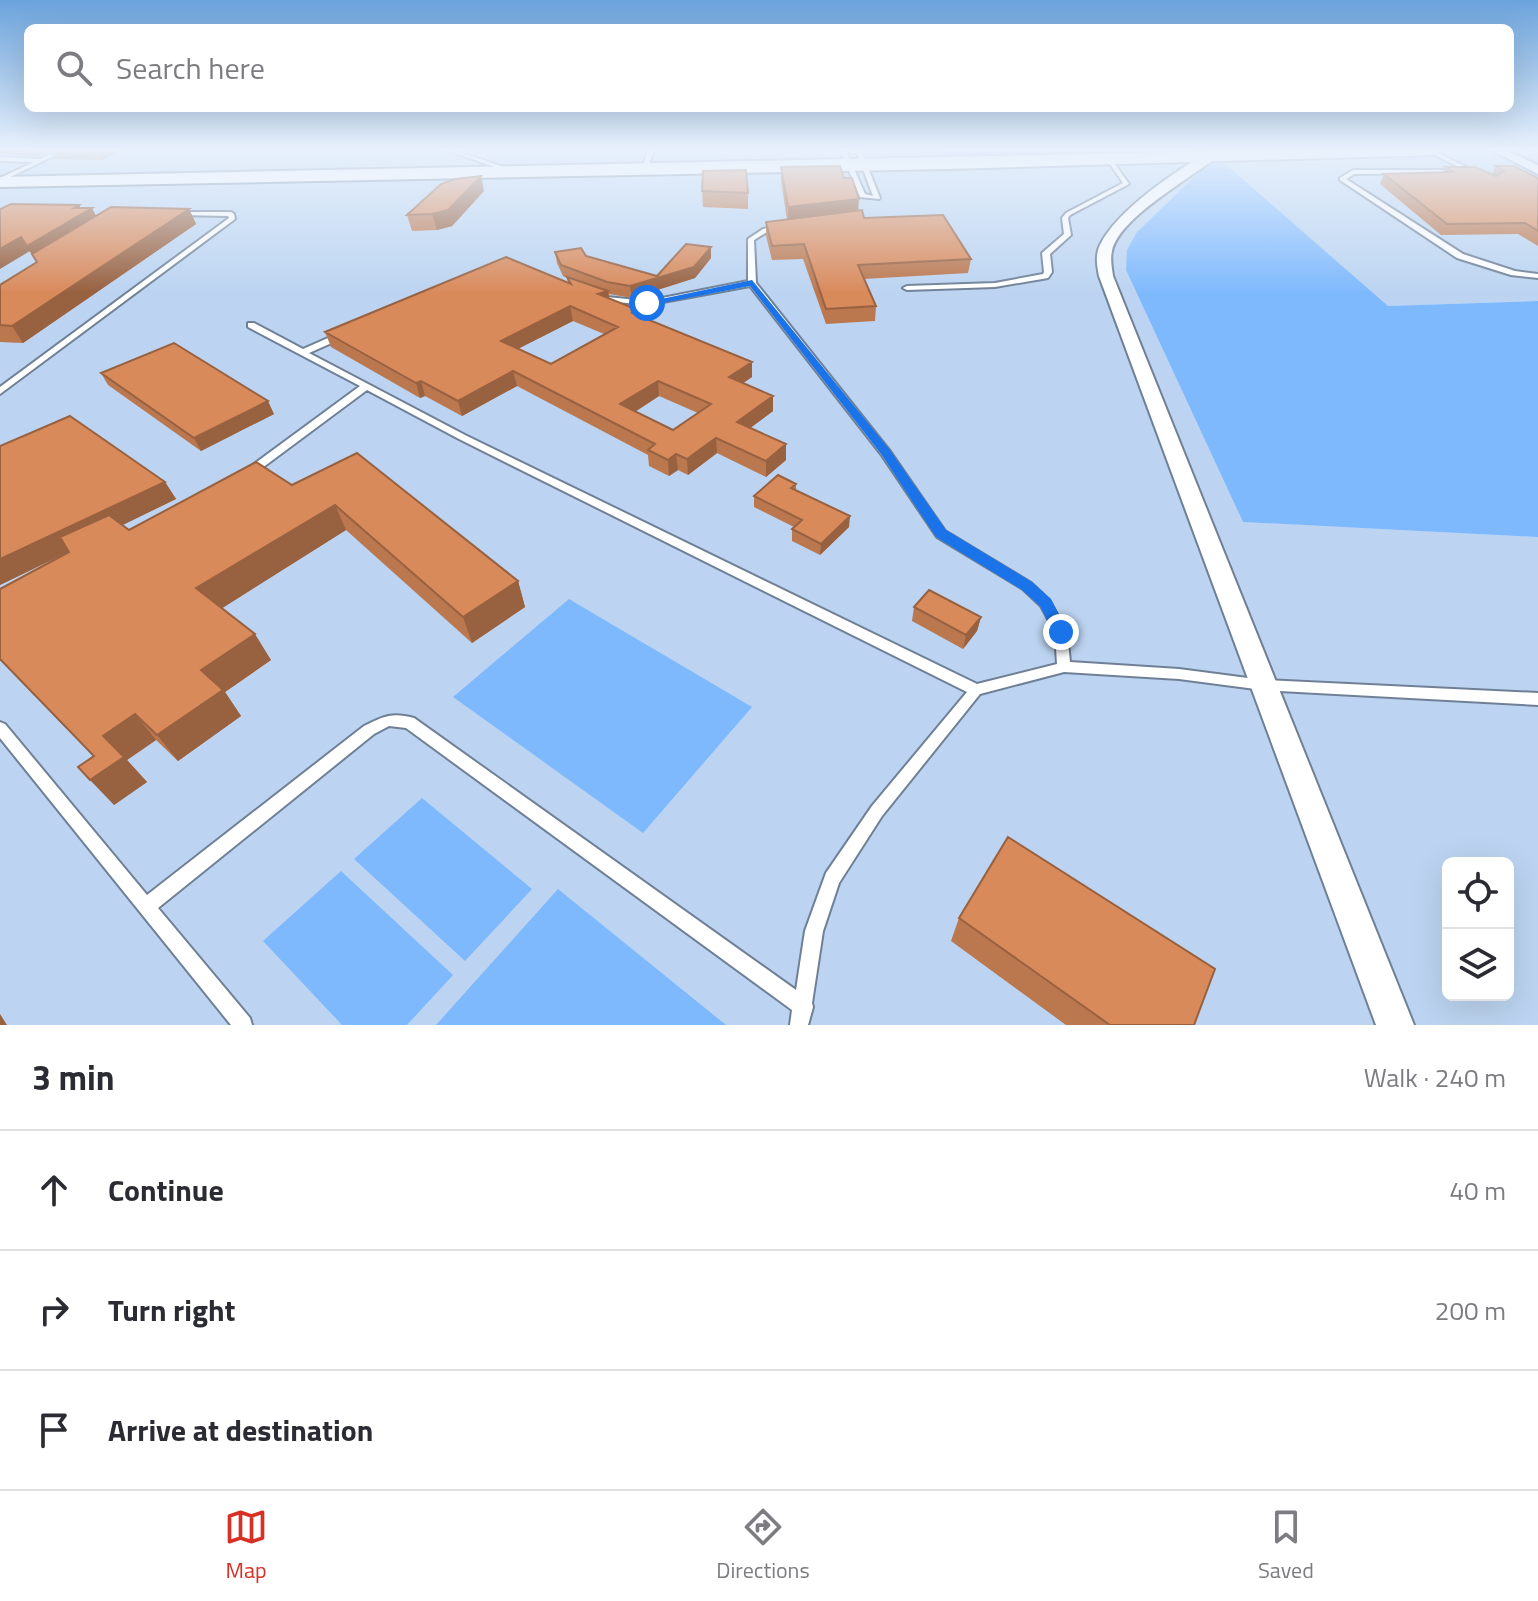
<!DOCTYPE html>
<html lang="en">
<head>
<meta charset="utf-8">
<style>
  body { margin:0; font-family:"Titillium Web",sans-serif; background:#f2f2f3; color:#2b2b33 }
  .controls { position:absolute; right:24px; bottom:24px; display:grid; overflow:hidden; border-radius:12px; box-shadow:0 8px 32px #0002 }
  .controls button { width:72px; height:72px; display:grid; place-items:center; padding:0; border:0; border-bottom:2px solid #e1e1e2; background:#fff; color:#2b2b33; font:40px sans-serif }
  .stop { position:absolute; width:24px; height:24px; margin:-18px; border:6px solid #1a73e8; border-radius:50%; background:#fff }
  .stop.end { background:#1a73e8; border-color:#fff; box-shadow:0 2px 8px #0008 }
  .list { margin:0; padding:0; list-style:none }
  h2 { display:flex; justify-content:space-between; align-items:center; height:104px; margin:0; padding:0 32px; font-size:34px }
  h2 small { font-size:26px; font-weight:400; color:#7c7c81 }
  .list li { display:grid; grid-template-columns:52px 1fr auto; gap:24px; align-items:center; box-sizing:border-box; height:120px; padding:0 32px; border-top:2px solid #e1e1e2 }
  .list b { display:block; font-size:30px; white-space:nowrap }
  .list em { font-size:26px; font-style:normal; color:#7c7c81 }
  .icon { flex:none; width:44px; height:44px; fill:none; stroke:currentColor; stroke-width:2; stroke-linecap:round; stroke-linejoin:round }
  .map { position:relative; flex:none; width:1538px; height:1025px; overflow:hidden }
  .search { position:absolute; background:#fff; box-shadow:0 8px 32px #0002; left:24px; right:24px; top:24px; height:88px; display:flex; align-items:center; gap:20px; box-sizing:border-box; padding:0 28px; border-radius:12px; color:#7c7c81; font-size:30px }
  .sheet { height:464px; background:#fff }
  nav { display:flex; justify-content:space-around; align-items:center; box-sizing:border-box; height:112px; border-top:2px solid #e1e1e2; background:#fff; font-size:22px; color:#7c7c81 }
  nav a { display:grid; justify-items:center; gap:4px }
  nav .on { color:#d93025 }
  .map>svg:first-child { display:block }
</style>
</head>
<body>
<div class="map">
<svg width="1538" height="1025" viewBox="0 0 1538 1025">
  <rect width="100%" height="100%" fill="#cde0f8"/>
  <!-- built -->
  <path fill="#bcd4f1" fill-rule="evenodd" d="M 0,150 L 942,150 L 959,164 L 1193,157 L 1204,150 L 1515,150 L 1538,157 L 1538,301 L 1388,306 L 1216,157 L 1137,232 L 1126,270 L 1243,522 L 1538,537 L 1538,1025 L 0,1025 ZM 1448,863 L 1508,863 L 1508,995 L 1448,995 Z"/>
  <!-- green -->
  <path fill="#7fb9fd" d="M 942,150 L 1204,150 L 1193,157 L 955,161 Z
    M 1216,156 L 1388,306 L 1538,301 L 1538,537 L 1243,522 L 1126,270 L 1127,250 L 1137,232 Z
    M 569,599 L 752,707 L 643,833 L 453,697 Z
    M 422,798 L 532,889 L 465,961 L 354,859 Z
    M 341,871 L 453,975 L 407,1025 L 342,1025 L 263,941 Z
    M 558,889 L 726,1025 L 436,1025 Z"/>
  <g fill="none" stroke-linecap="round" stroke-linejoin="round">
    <!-- lane casing -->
    <g stroke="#6f8096" stroke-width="4">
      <path id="lane" d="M 59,150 L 66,150 L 0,182 L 0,178 L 34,162 L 0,161 L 0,157 L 40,159 Z
        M 446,150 L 454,150 L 512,170 L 507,171 Z
        M 648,150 L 654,150 L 647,169 L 642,170 Z
        M 861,150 L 880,198 L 879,199 L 860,197 L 841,152 ZM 847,153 L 857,153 L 873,196 L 865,194 Z
        M 1425,150 L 1432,150 L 1470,169 L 1465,170 Z
        M 1109,156 L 1129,184 L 1070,215 L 1068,218 L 1071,235 L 1050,254 L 1052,272 L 1048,278 L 995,287 L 907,290 L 903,288 L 907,286 L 995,283 L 1043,274 L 1044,272 L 1042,253 L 1064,234 L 1062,218 L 1066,213 L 1123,183 L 1106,158 Z
        M 1353,170 L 1460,170 L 1461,171 L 1458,173 L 1354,174 L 1346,179 L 1463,254 L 1515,271 L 1538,274 L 1538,278 L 1511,275 L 1457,258 L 1340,180 L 1340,178 Z
        M 176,212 L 231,212 L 234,214 L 235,219 L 0,394 L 0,387 L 229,218 L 228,216 L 178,215 L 176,214 Z
        M 779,226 L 781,227 L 781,229 L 767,232 L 754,240 L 756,283 L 889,450 L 945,531 L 1031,583 L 1049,600 L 1067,632 L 1070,662 L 1179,669 L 1263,680 L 1538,693 L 1538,705 L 1263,690 L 1179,679 L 1064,672 L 980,694 L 882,816 L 839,883 L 823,931 L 812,1003 L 813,1007 L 808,1025 L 790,1025 L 792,1010 L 406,728 L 389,726 L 374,734 L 158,908 L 250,1018 L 252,1025 L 231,1025 L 0,738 L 0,722 L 5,724 L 147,895 L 364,726 C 384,716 392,712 414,718 L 796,990 L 805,931 L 826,873 L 872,806 L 967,692 L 459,439 L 367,390 L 254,474 L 246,474 L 245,472 L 246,470 L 360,386 L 248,327 L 248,323 L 254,323 L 303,349 L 337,334 L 343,334 L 343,338 L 309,353 L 465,435 L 977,684 L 1057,664 L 1055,632 L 1041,606 L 1023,589 L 937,537 L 881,454 L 750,286 L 647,305 L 607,301 L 603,299 L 607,297 L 647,301 L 748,281 L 748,239 L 763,229 Z"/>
    </g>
    <!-- street casing -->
    <g stroke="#6f8096" stroke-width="4">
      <path id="street" d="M 1212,150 L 1226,150 C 1199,174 1120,215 1112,251 C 1110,259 1112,268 1113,276 L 1414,1025 L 1376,1025 L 1099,276 C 1097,266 1095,255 1100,245 C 1117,210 1178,169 1212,150 Z
        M 1491,150 L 1505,150 L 1538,165 L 1538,174 Z"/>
    </g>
    <!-- secondary casing -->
    <g stroke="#6f8096" stroke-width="4">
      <path id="secondary" d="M 1272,150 L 1440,150 L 1432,155 L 947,169 L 0,187 L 0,177 Z"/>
    </g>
    <!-- lane -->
    <use href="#lane" fill="#fff" fill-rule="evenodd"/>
    <!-- street -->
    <use href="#street" fill="#fff" fill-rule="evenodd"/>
    <!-- secondary -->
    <use href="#secondary" fill="#fff" fill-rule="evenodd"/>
  </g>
  <!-- wall -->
  <path fill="#bb774e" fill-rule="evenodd" d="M 0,150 L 123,150 L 102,160 L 54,159 L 50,151 L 39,156 L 0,154 Z
    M 1496,166 L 1538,178 L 1538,246 L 1518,234 L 1441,235 L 1380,184 L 1384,174 L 1443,172 L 1445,167 L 1492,174 Z
    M 781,167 L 844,178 L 858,210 L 864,218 L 971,259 L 968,273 L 864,279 L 876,306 L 875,321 L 826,324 L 803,259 L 772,260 L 766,236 L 766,222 L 787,220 L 781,181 Z
    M 484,191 L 452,226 L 437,230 L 412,231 L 407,215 Z
    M 702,191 L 748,193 L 748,209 L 703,207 Z
    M 92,208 L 96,216 L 189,209 L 196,224 L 23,343 L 0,342 L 0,285 L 37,262 L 0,209 Z
    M 555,252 L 586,256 L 657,276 L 711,258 L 695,278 L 632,298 L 609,294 L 609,298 L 639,316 L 752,377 L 743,383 L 773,396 L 773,411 L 750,428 L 786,460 L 766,477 L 717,453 L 688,475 L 678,470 L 669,476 L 649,466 L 648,455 L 517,386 L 462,416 L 425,396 L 420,398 L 331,347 L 325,332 L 568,283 L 567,278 L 563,276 L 557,263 ZM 573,321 L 604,334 L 551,364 L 517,349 ZM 659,396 L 698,413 L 673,430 L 635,412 Z
    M 101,373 L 274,414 L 201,451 L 108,385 Z
    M 0,446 L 165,482 L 176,499 L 122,525 L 129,530 L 292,485 L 518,581 L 525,607 L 472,643 L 346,530 L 222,608 L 271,660 L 225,692 L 241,716 L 178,761 L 156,740 L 127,760 L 147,782 L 114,805 L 93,756 L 0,660 L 0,589 L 69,552 L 0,585 Z
    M 796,484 L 796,490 L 849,527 L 820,555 L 792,541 L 792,529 L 794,527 L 754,507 L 754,496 Z
    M 914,607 L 981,617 L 977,631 L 963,649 L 912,621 Z
    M 959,918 L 1194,1025 L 1066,1025 L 951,941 Z"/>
  <!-- shaded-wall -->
  <path fill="#986140" d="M 36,150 L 49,150 L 50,151 L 39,156 Z
    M 97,150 L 123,150 L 102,160 Z
    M 481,176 L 484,191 L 452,226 L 437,230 L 432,214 Z
    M 859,199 L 858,214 L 788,222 L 788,207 Z
    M 79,205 L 84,213 L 92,208 L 99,222 L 36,261 L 27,246 Z
    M 189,209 L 196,224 L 23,343 L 12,326 Z
    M 21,237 L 30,251 L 0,269 L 0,249 Z
    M 711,247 L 711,258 L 695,278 L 632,298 L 630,286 L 694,267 Z
    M 608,291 L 610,305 L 598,294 Z
    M 570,306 L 573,321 L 504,356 L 501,341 Z
    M 752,362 L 752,377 L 730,392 L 729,377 Z
    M 513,371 L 517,386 L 462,416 L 458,401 Z
    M 421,381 L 425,396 L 420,398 L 416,383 Z
    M 658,381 L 659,396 L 622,420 L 620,404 Z
    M 773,396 L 773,411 L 737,438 L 737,422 Z
    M 268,401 L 274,414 L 201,451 L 194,438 Z
    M 716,438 L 717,453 L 688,475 L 687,459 Z
    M 786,444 L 786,460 L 766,477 L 766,461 Z
    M 676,454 L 678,470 L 669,476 L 668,460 Z
    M 165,482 L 176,499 L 0,585 L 0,559 Z
    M 335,505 L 346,530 L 213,614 L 196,588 Z
    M 850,516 L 849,527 L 820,555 L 821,544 Z
    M 518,581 L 525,607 L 472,643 L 463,617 Z
    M 981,617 L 977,631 L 963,649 L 966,635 Z
    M 255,634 L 271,660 L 225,692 L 241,716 L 178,761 L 157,735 L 201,670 Z
    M 135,714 L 156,740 L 127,760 L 147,782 L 114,805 L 90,780 L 103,736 Z
    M 0,1014 L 7,1025 L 0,1025 Z"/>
  <!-- building -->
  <path fill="#d98a5b" stroke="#986140" stroke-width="2" fill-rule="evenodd" d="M 840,166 L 844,178 L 852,178 L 859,199 L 788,207 L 781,167 Z
    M 1496,166 L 1514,166 L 1538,178 L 1538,231 L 1525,223 L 1447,224 L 1384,174 L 1454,172 L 1445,167 L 1475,167 L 1496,176 L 1504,171 Z
    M 746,170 L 748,193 L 702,191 L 703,171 Z
    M 481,176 L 448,210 L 432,214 L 407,215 L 441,184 L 455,179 Z
    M 11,204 L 79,205 L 74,208 L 92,208 L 27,246 L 21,237 L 0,249 L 0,209 Z
    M 111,207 L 189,209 L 12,326 L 0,325 L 0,285 L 37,262 L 32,254 Z
    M 862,210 L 864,218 L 943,215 L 971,259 L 858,265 L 876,306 L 826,309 L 804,244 L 772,246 L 766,222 Z
    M 686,244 L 711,247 L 694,267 L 630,286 L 607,282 L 561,265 L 555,252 L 581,248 L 586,256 L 657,276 Z
    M 506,257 L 571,284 L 567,277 L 608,291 L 598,294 L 638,310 L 632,313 L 752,362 L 729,377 L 773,396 L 737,422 L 786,444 L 766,461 L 716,438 L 687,459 L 676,454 L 668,460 L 648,450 L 655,444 L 513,371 L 458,401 L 421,381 L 416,383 L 325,332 ZM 570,306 L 618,327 L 551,364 L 501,341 ZM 658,381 L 711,404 L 673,430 L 620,404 Z
    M 174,343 L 268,401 L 194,438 L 101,373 Z
    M 70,416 L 165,482 L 0,559 L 0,446 Z
    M 357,453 L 518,581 L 463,617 L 335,505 L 196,588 L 255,634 L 201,670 L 223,690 L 157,735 L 135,714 L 103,736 L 124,757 L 90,780 L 78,767 L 94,756 L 0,659 L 0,589 L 69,552 L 60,537 L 109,515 L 129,530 L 256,462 L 292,485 Z
    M 778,475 L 796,484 L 791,488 L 850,516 L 821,544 L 792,529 L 802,520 L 754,496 Z
    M 929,590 L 981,617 L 966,635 L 914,607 Z
    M 1008,837 L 1215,969 L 1194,1025 L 1110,1025 L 959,918 Z"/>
  <!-- sky -->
  <linearGradient id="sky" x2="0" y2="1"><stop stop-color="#6ba3dc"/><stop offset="0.51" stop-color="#e8f1fc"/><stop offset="1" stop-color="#e8f1fc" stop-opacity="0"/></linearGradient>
  <rect width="1538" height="293" fill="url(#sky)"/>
  <!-- route -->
  <path fill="#1a73e8" d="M 752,280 L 889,449 L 946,530 L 1032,582 L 1051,599 L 1068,632 L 1066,636 L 1055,636 L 1040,606 L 1022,590 L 936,537 L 881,454 L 750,286 L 647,306 L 642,303 Z"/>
</svg>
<div class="controls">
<button><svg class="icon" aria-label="locate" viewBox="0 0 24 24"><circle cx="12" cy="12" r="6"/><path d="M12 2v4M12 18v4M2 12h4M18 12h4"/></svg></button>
<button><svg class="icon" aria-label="layers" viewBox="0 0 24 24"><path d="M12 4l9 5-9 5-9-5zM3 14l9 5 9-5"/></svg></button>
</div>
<div class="stop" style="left:647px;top:303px"></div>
<div class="stop end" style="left:1061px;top:632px"></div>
<div class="search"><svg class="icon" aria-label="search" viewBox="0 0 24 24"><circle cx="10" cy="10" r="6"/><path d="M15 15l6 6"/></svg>Search here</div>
</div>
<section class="sheet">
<h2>3 min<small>Walk · 240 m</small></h2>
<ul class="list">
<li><svg class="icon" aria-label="ahead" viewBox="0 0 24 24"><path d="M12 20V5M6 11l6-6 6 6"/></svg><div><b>Continue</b></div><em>40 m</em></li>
<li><svg class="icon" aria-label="right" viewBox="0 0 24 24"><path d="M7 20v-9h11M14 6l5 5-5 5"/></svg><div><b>Turn right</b></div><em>200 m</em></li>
<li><svg class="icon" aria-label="arrive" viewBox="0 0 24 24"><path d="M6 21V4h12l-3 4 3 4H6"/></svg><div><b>Arrive at destination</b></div></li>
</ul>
</section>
<nav>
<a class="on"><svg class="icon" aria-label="map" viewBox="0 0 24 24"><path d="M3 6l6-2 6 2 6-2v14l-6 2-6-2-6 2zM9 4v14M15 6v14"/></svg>Map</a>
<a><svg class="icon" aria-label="directions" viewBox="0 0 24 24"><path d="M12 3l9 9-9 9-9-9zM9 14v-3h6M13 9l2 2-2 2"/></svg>Directions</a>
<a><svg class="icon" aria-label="saved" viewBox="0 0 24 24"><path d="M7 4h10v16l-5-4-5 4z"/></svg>Saved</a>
</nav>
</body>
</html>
